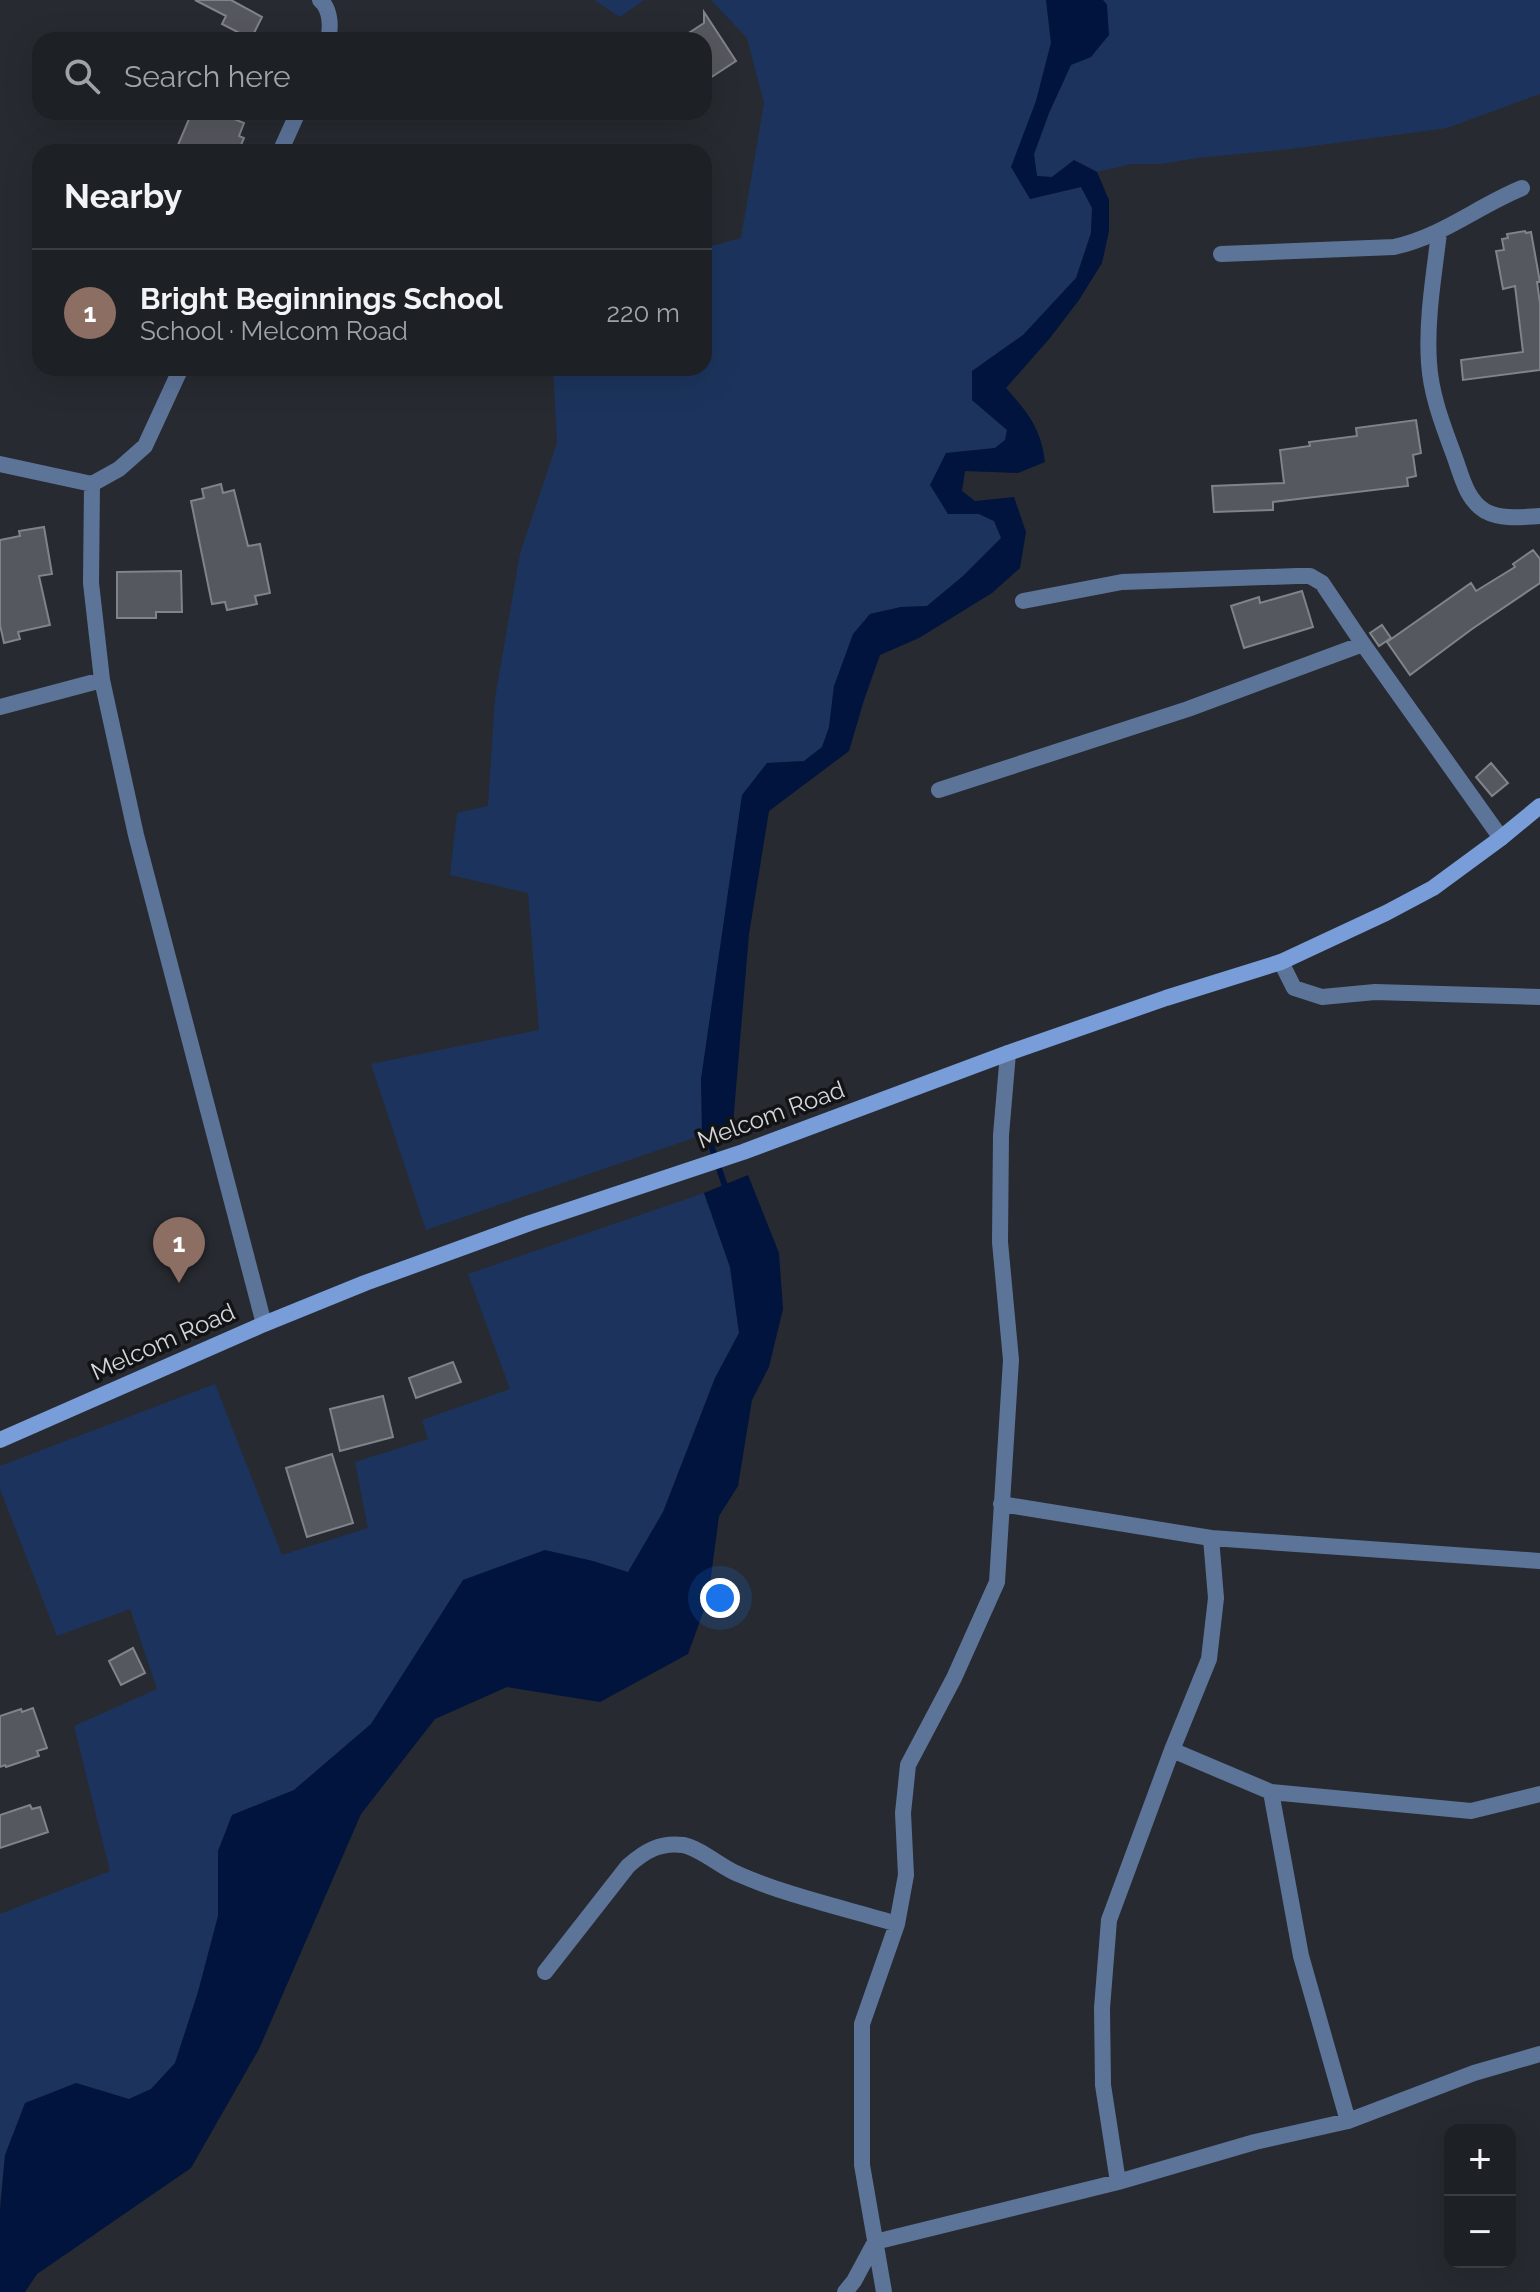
<!DOCTYPE html>
<html lang="en">
<head>
<meta charset="utf-8">
<style>
  body { margin:0; font-family:Raleway,sans-serif; background:#25282c; color:#f1f3f6 }
  .controls { position:absolute; right:24px; bottom:24px; display:grid; overflow:hidden; border-radius:16px; box-shadow:0 8px 32px #0002 }
  .controls button { width:72px; height:72px; display:grid; place-items:center; padding:0; border:0; border-bottom:2px solid #3b3e41; background:#1d2024; color:#f1f3f6; font:40px sans-serif }
  .you { position:absolute; left:720px; top:1598px; width:28px; height:28px; margin:-20px; border:6px solid #fff; border-radius:50%; background:#1a73e8; box-shadow:0 0 0 12px #1a73e833 }
  .badge { display:grid; place-items:center; width:52px; height:52px; border-radius:50%; background:#ea580c; color:#fff; font-size:26px; font-weight:700 }
  .pin { position:absolute; translate:-50% -66px; filter:drop-shadow(0 2px 4px #0008) }
  .pin::after { content:''; position:absolute; top:42px; width:28px; height:24px; background:inherit; clip-path:polygon(0 0,100% 0,50% 100%) }
  .list { margin:0; padding:0; list-style:none }
  h2 { display:flex; justify-content:space-between; align-items:center; height:104px; margin:0; padding:0 32px; font-size:34px }
  h2 small { font-size:26px; font-weight:400; color:#a0a3a6 }
  .list li { display:grid; grid-template-columns:52px 1fr auto; gap:24px; align-items:center; box-sizing:border-box; height:128px; padding:0 32px; border-top:2px solid #3b3e41 }
  .list b { display:block; font-size:30px; white-space:nowrap }
  .list p { margin:0; font-size:26px; white-space:nowrap; color:#a0a3a6 }
  .list em { font-size:26px; font-style:normal; color:#a0a3a6 }
  .icon { flex:none; width:44px; height:44px; fill:none; stroke:currentColor; stroke-width:2; stroke-linecap:round; stroke-linejoin:round }
  .map { position:relative; flex:none; width:1540px; height:2292px; overflow:hidden }
  .search { position:absolute; background:#1d2024; box-shadow:0 8px 32px #0002; left:32px; top:32px; width:680px; height:88px; display:flex; align-items:center; gap:20px; box-sizing:border-box; padding:0 28px; border-radius:24px; color:#a0a3a6; font-size:30px }
  .panel { position:absolute; background:#1d2024; box-shadow:0 8px 32px #0002; left:32px; top:144px; width:680px; height:232px; border-radius:24px }
  .map>svg:first-child { display:block }
</style>
</head>
<body>
<div class="map">
<svg width="1540" height="2292" viewBox="0 0 1540 2292">
  <rect width="100%" height="100%" fill="#272a30"/>
  <!-- green -->
  <path fill="#1c345d" d="M 594,0 L 644,0 L 620,17 Z
    M 711,0 L 1046,0 L 1051,42 L 1036,101 L 1030,199 L 1081,187 L 1092,208 L 1091,233 L 1076,278 L 1023,335 L 972,371 L 972,400 L 1007,430 L 1005,441 L 995,448 L 946,453 L 948,514 L 979,514 L 994,521 L 1001,538 L 963,576 L 927,606 L 901,607 L 869,614 L 834,686 L 829,727 L 823,747 L 804,761 L 767,763 L 701,1079 L 702,1135 L 426,1230 L 371,1064 L 539,1030 L 528,893 L 450,875 L 457,813 L 488,806 L 495,698 L 520,554 L 557,443 L 553,368 L 704,368 L 704,248 L 741,238 L 764,103 L 747,38 Z
    M 1103,0 L 1540,0 L 1540,94 L 1447,128 L 1290,149 L 1197,158 L 1161,164 L 1131,164 L 1097,172 L 1074,160 L 1052,177 L 1037,176 L 1034,155 L 1049,113 L 1071,64 L 1091,57 L 1107,5 Z
    M 704,1193 L 730,1267 L 739,1333 L 715,1378 L 663,1512 L 628,1573 L 593,1561 L 463,1580 L 371,1724 L 294,1790 L 232,1815 L 218,1851 L 218,1916 L 198,1992 L 175,2063 L 151,2089 L 129,2099 L 76,2083 L 5,2155 L 0,2201 L 0,1914 L 110,1871 L 74,1726 L 157,1689 L 130,1609 L 57,1636 L 0,1489 L 0,1466 L 215,1384 L 282,1555 L 368,1528 L 355,1462 L 428,1439 L 422,1420 L 510,1389 L 468,1274 Z"/>
  <!-- water -->
  <path fill="#00143d" d="M 1046,0 L 1103,0 L 1107,5 L 1109,35 L 1091,57 L 1071,65 L 1049,113 L 1034,154 L 1037,176 L 1052,177 L 1074,160 L 1097,172 L 1109,200 L 1109,231 L 1102,263 L 1079,300 L 1050,338 L 1006,388 C 1028,413 1041,428 1045,462 L 1018,473 L 965,471 L 962,491 L 975,501 L 1014,497 L 1026,532 L 1020,568 L 992,593 L 919,638 L 880,655 L 864,700 L 849,751 L 769,811 L 749,934 L 733,1124 L 702,1135 L 701,1079 L 742,795 L 767,763 L 804,761 L 822,747 L 829,727 L 834,686 L 853,634 L 870,614 L 901,607 L 927,606 L 963,576 L 1001,538 L 994,521 L 979,514 L 948,514 L 930,485 L 946,453 L 995,448 L 1005,440 L 1007,430 L 972,400 L 972,371 L 1023,335 L 1076,278 L 1091,233 L 1092,208 L 1081,187 L 1030,199 L 1011,167 L 1036,101 L 1051,43 Z
    M 748,1175 L 779,1253 L 783,1309 L 769,1367 L 752,1400 L 738,1486 L 719,1516 L 708,1599 L 688,1654 L 600,1702 L 507,1687 L 435,1719 L 361,1814 L 259,2049 L 191,2168 L 37,2274 L 25,2292 L 0,2292 L 0,2210 L 5,2155 L 25,2103 L 76,2083 L 129,2099 L 151,2089 L 175,2063 L 198,1992 L 218,1916 L 218,1851 L 232,1815 L 294,1790 L 371,1724 L 463,1580 L 545,1550 L 593,1561 L 628,1572 L 663,1512 L 715,1378 L 739,1333 L 730,1267 L 704,1193 Z"/>
  <g fill="none" stroke-linecap="round" stroke-linejoin="round">
    <!-- stream -->
    <path stroke="#00143d" stroke-width="6" d="M 710,1127 L 709,1139 L 727,1192"/>
  </g>
  <!-- building -->
  <path fill="#55585e" stroke="#7f838a" stroke-width="2" d="M 195,0 L 231,0 L 262,17 L 251,39 L 222,24 L 226,16 Z
    M 704,12 L 736,61 L 704,82 L 704,40 L 678,40 L 704,23 Z
    M 192,112 L 217,112 L 244,123 L 239,136 L 244,138 L 238,152 L 175,152 Z
    M 1525,231 L 1526,233 L 1531,232 L 1540,282 L 1537,282 L 1540,303 L 1540,370 L 1463,380 L 1461,360 L 1523,352 L 1515,286 L 1503,289 L 1496,251 L 1504,250 L 1502,239 L 1508,238 L 1507,234 Z
    M 1416,420 L 1421,453 L 1413,455 L 1416,476 L 1407,478 L 1408,486 L 1273,502 L 1273,510 L 1214,512 L 1212,486 L 1284,483 L 1280,450 L 1310,446 L 1309,442 L 1357,436 L 1356,428 Z
    M 221,484 L 223,493 L 234,490 L 248,546 L 260,544 L 270,593 L 255,596 L 257,604 L 227,610 L 225,602 L 212,604 L 191,501 L 204,498 L 202,489 Z
    M 44,527 L 52,574 L 39,576 L 50,625 L 18,632 L 20,639 L 4,643 L 0,625 L 0,540 L 20,536 L 19,531 Z
    M 1533,550 L 1540,559 L 1540,583 L 1472,629 L 1410,675 L 1387,642 L 1471,583 L 1476,591 L 1515,567 L 1513,564 Z
    M 181,571 L 182,612 L 156,612 L 156,618 L 117,618 L 117,572 Z
    M 1302,591 L 1313,627 L 1244,648 L 1231,606 L 1259,597 L 1260,603 Z
    M 1382,625 L 1391,638 L 1379,646 L 1370,633 Z
    M 1491,763 L 1508,783 L 1492,796 L 1476,777 Z
    M 453,1362 L 461,1382 L 416,1398 L 409,1378 Z
    M 383,1396 L 393,1437 L 340,1451 L 330,1409 Z
    M 332,1454 L 353,1523 L 307,1537 L 286,1468 Z
    M 133,1648 L 145,1673 L 121,1685 L 109,1661 Z
    M 33,1708 L 47,1748 L 37,1751 L 39,1756 L 6,1767 L 5,1765 L 0,1767 L 0,1716 L 21,1709 L 22,1712 Z
    M 30,1805 L 32,1809 L 40,1807 L 48,1832 L 0,1848 L 0,1815 Z"/>
  <g fill="none" stroke-linecap="round" stroke-linejoin="round">
    <!-- minor -->
    <path stroke="#5d7499" stroke-width="16" d="M 320,0 C 331,9 331,28 328,40
      M 280,152 L 298,112
      M 1439,233 C 1434,275 1426,320 1429,363 C 1431,396 1444,428 1455,458 C 1462,478 1467,500 1485,511 C 1502,520 1522,517 1540,516
      M 1221,254 L 1394,247 C 1443,236 1476,207 1522,188
      M 0,464 L 92,484 L 91,583 L 102,680 L 136,835 L 264,1324
      M 92,484 L 119,469 L 145,446 L 181,368
      M 1023,601 L 1122,582 L 1297,576 L 1310,576 L 1322,583 L 1363,644 L 1501,838
      M 0,707 L 102,680
      M 939,790 L 1188,709 L 1363,644
      M 1281,962 L 1294,988 L 1322,997 L 1375,992 L 1540,997
      M 1001,1504 L 1211,1538 L 1540,1561
      M 1172,1750 L 1271,1792 L 1471,1811 L 1540,1794
      M 1271,1792 L 1301,1956 L 1348,2121
      M 545,1972 L 628,1866 C 645,1851 660,1842 683,1845 C 700,1848 721,1867 738,1874 C 788,1896 844,1908 897,1924
      M 1118,2182 L 1103,2085 L 1102,2008 L 1109,1920 L 1172,1750 L 1209,1659 L 1216,1598 L 1211,1538
      M 845,2292 L 854,2281 L 875,2242 L 1118,2182 L 1255,2142 L 1348,2121 L 1474,2073 L 1540,2054
      M 884,2292 L 862,2165 L 862,2024 L 897,1924 L 906,1875 L 903,1813 L 908,1765 L 954,1678 L 997,1582 L 1011,1360 L 1000,1242 L 1001,1135 L 1008,1053"/>
    <!-- secondary -->
    <path stroke="#789dd9" stroke-width="16" d="M 0,1440 L 264,1324 L 365,1283 L 530,1223 L 743,1152 L 1008,1053 L 1166,998 L 1281,962 L 1386,913 L 1433,888 L 1501,838 L 1540,806"/>
  </g>
  <g text-anchor="middle" stroke-width="7" stroke-linejoin="round" paint-order="stroke">
    <!-- street labels -->
    <g font-size="24" fill="#d4d6da" stroke="#111315">
      <text transform="translate(771 1115) rotate(-20)" y="8">Melcom Road</text>
      <text transform="translate(163 1342) rotate(-24)" y="8">Melcom Road</text>
    </g>
  </g>
</svg>
<div class="controls">
<button>+</button>
<button>−</button>
</div>
<div class="you"></div>
<div class="pin badge" style="left:179px;top:1283px;background:#8d6e63">1</div>
<div class="search"><svg class="icon" aria-label="search" viewBox="0 0 24 24"><circle cx="10" cy="10" r="6"/><path d="M15 15l6 6"/></svg>Search here</div>
<section class="panel">
<h2>Nearby<small></small></h2>
<ul class="list">
<li><span class="badge" style="background:#8d6e63">1</span><div><b>Bright Beginnings School</b><p>School · Melcom Road</p></div><em>220 m</em></li>
</ul>
</section>
</div>
</body>
</html>
